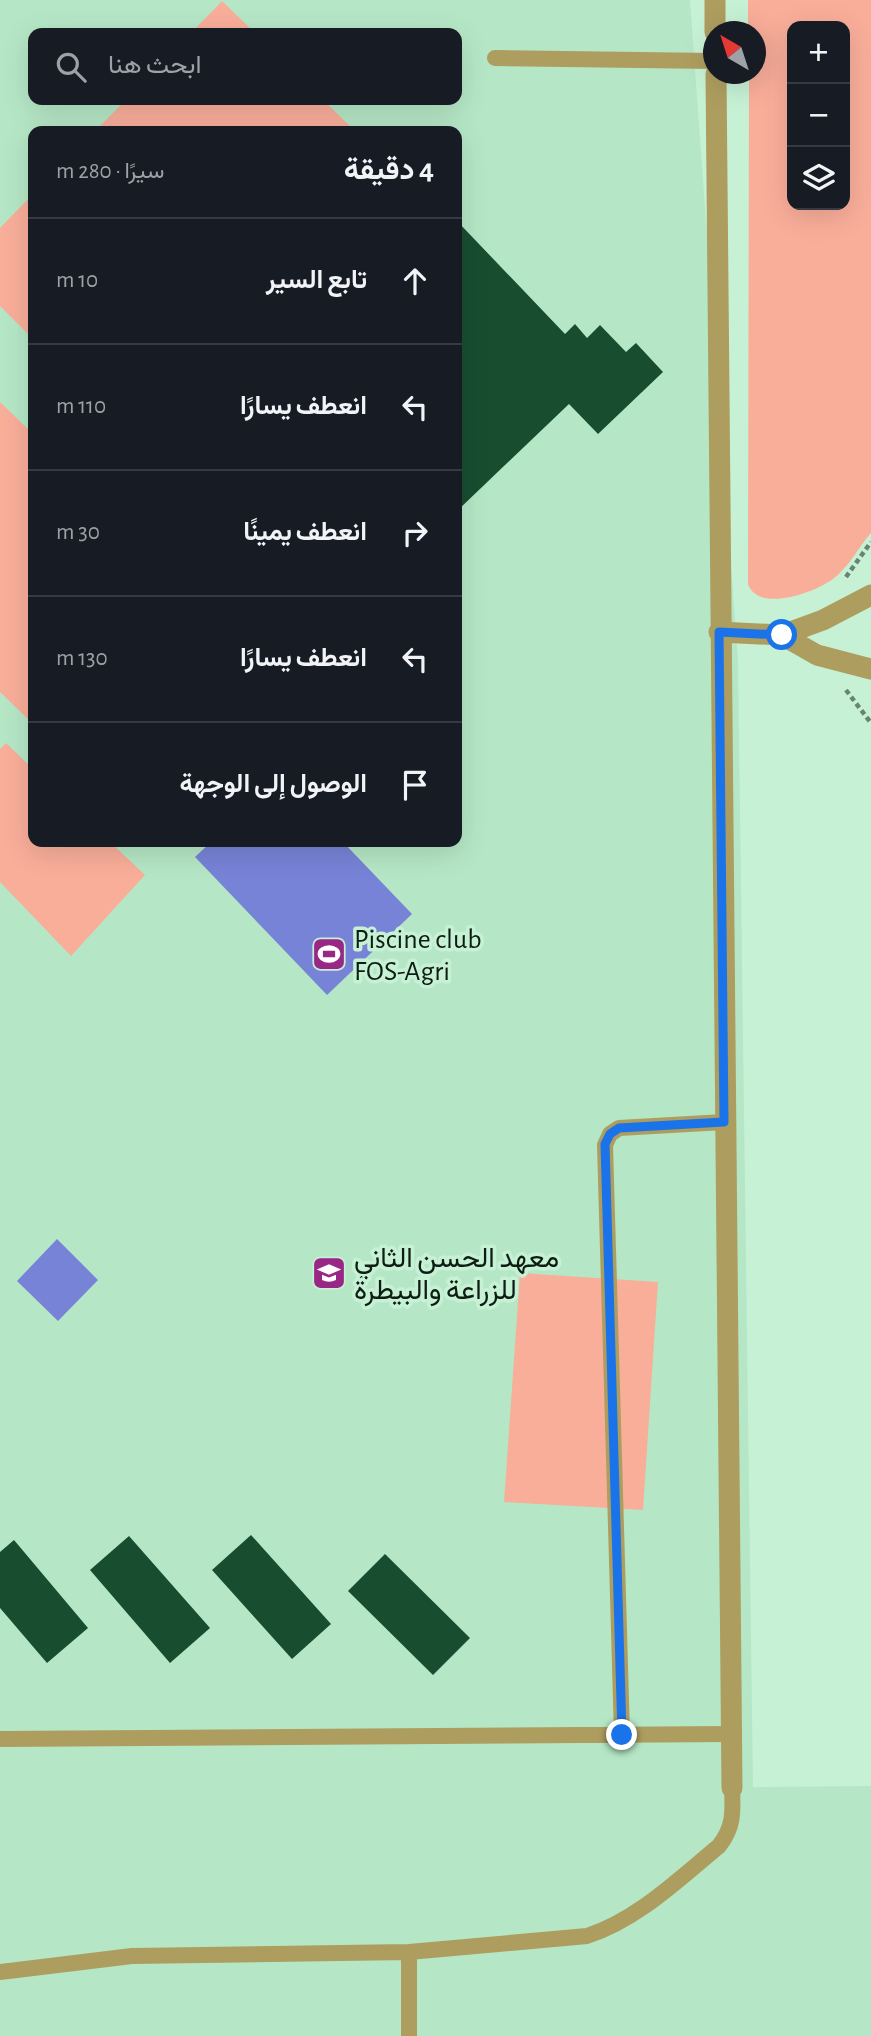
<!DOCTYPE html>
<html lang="ar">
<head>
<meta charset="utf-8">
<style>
  body { margin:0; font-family:"Alegreya Sans",Vazirmatn,sans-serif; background:#242831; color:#f1f3f6; direction:rtl }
  .controls { position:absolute; right:21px; top:21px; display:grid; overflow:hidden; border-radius:14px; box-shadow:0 7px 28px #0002 }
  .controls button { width:63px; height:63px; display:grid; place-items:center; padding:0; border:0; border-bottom:2px solid #363941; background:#171b24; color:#f1f3f6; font:35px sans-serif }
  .compass { position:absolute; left:703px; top:21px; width:63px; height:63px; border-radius:50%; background:#171b24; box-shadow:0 7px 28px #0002; rotate:321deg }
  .stop { position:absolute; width:21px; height:21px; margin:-16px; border:5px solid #1a73e8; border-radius:50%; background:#fff }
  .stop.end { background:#1a73e8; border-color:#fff; box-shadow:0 2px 7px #0008 }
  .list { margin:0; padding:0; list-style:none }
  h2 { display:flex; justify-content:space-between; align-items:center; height:91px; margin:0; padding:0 28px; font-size:30px }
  h2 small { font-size:23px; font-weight:400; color:#9ea1a6 }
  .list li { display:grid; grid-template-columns:46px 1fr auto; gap:21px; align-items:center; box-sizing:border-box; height:126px; padding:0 28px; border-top:2px solid #363941 }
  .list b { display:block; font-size:26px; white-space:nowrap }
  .list em { font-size:23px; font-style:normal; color:#9ea1a6 }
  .icon { flex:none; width:38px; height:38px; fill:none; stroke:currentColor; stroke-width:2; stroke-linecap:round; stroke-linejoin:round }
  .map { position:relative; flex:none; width:871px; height:2036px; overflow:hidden; direction:ltr }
  .search { position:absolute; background:#171b24; box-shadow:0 7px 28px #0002; left:28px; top:28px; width:434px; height:77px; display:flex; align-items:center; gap:18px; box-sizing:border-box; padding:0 24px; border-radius:14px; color:#9ea1a6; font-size:26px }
  .panel { position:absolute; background:#171b24; box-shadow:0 7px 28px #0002; left:28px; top:126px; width:434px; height:721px; border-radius:14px; direction:rtl }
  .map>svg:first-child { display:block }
</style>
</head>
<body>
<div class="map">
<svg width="871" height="2036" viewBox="0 0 871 2036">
  <rect width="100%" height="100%" fill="#c7f1d5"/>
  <!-- built -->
  <path fill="#b5e7c6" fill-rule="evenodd" d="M 0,0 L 690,0 L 738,661 L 753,1787 L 871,1786 L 871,2036 L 0,2036 ZM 33,33 L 457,33 L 457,100 L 33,100 ZM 33,131 L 457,131 L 457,842 L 33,842 Z"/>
  <!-- green -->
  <path fill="#f9ae9a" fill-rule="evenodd" d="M 748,0 L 871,0 L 871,533 C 858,548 849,567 833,579 C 814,593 758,613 748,584 L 749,74 L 756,74 L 756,32 L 748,31 ZM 845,26 L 845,205 L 792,205 L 792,26 Z
    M 222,1 L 255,33 L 191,33 Z
    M 126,100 L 323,100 L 355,131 L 95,131 Z
    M 33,194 L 33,339 L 0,306 L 0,228 Z
    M 0,402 L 33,434 L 33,724 L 0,692 Z
    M 6,743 L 33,769 L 33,842 L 110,842 L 145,875 L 71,956 L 0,882 L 0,749 Z
    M 520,1273 L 658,1282 L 643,1510 L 504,1502 Z"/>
  <!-- water -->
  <path fill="#7783d7" d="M 211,842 L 343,842 L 412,914 L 327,995 L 195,857 Z
    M 57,1239 L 98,1280 L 58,1321 L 17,1281 Z"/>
  <!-- building -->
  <path fill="#184d30" d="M 457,221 L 565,334 L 575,324 L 587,338 L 600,325 L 626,352 L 636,343 L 663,372 L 598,434 L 569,404 L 457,511 Z
    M 251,1535 L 331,1624 L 292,1659 L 212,1570 Z
    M 129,1536 L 210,1628 L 170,1663 L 90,1570 Z
    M 14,1540 L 88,1628 L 47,1663 L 0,1608 L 0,1552 Z
    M 385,1554 L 470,1638 L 433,1675 L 348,1591 Z"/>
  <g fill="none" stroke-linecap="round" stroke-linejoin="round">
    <!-- path -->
    <path stroke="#688572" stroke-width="4.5" stroke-dasharray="5 3.5" stroke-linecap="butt" d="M 846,577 L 871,542
      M 846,690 L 871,723"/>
    <!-- lane -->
    <path stroke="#ad9d5f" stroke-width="16" d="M 495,58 L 714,61
      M 622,1735 L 605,1145 L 610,1134 L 619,1128 L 724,1122
      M 0,1739 L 733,1734
      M 0,1972 L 132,1956 L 409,1952 L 587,1936 C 637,1920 679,1879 719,1846 C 734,1827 733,1812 732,1788
      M 409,2036 L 409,1952"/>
    <!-- street -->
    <path stroke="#ad9d5f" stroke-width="21" d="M 715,0 L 715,32
      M 716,74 L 732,1788
      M 719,632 L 782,635 L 823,620 L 871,595
      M 782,635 L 817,655 L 871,669"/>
  </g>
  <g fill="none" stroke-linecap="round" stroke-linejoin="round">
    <!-- route -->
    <path stroke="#1a73e8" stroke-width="9" d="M 622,1735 L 605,1144 L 610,1134 L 619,1128 L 724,1122 L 719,632 L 782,635"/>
  </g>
  <!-- icons -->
  <defs>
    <g id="stadium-square" transform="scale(1.75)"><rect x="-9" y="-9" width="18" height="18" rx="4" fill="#982785" stroke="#c7f1d5"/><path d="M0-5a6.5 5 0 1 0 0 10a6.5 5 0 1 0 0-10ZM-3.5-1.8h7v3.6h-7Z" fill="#fff"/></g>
    <g id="university-square" transform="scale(1.75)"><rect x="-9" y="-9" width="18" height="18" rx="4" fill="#982785" stroke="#c7f1d5"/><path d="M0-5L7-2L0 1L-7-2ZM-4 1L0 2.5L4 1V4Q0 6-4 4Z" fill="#fff"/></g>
  </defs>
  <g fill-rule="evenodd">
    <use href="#stadium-square" x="329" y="954"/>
    <use href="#university-square" x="329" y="1273"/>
  </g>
  <g text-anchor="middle" stroke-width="7" stroke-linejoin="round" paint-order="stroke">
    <!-- poi labels -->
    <g font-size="28" fill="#0d1d13" stroke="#c7f1d5" text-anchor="start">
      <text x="354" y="948">Piscine club<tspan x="354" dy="32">FOS-Agri</tspan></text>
      <text x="354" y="1267">معهد الحسن الثاني<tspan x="354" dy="32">للزراعة والبيطرة</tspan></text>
    </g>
  </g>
</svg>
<div class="controls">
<button>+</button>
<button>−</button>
<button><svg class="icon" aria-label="layers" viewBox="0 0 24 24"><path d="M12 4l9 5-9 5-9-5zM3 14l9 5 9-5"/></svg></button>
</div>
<svg class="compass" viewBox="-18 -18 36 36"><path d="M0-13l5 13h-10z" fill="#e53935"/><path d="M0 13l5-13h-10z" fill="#9ea1a6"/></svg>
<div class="stop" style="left:782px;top:635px"></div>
<div class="stop end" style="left:622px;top:1735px"></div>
<div class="search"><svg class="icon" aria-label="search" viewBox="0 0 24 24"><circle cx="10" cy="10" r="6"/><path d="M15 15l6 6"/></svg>ابحث هنا</div>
<section class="panel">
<h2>4 دقيقة<small>سيرًا · 280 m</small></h2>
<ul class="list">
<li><svg class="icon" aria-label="ahead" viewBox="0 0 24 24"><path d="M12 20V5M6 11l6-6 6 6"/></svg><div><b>تابع السير</b></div><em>10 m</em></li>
<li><svg class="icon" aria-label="left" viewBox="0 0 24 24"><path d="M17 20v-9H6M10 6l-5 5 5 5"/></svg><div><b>انعطف يسارًا</b></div><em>110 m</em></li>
<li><svg class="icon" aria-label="right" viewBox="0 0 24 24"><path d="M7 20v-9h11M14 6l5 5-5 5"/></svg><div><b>انعطف يمينًا</b></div><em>30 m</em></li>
<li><svg class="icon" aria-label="left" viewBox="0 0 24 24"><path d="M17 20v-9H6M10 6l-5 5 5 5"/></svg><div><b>انعطف يسارًا</b></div><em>130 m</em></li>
<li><svg class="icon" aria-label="arrive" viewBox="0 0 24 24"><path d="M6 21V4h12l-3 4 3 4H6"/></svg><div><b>الوصول إلى الوجهة</b></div></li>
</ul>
</section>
</div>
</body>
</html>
